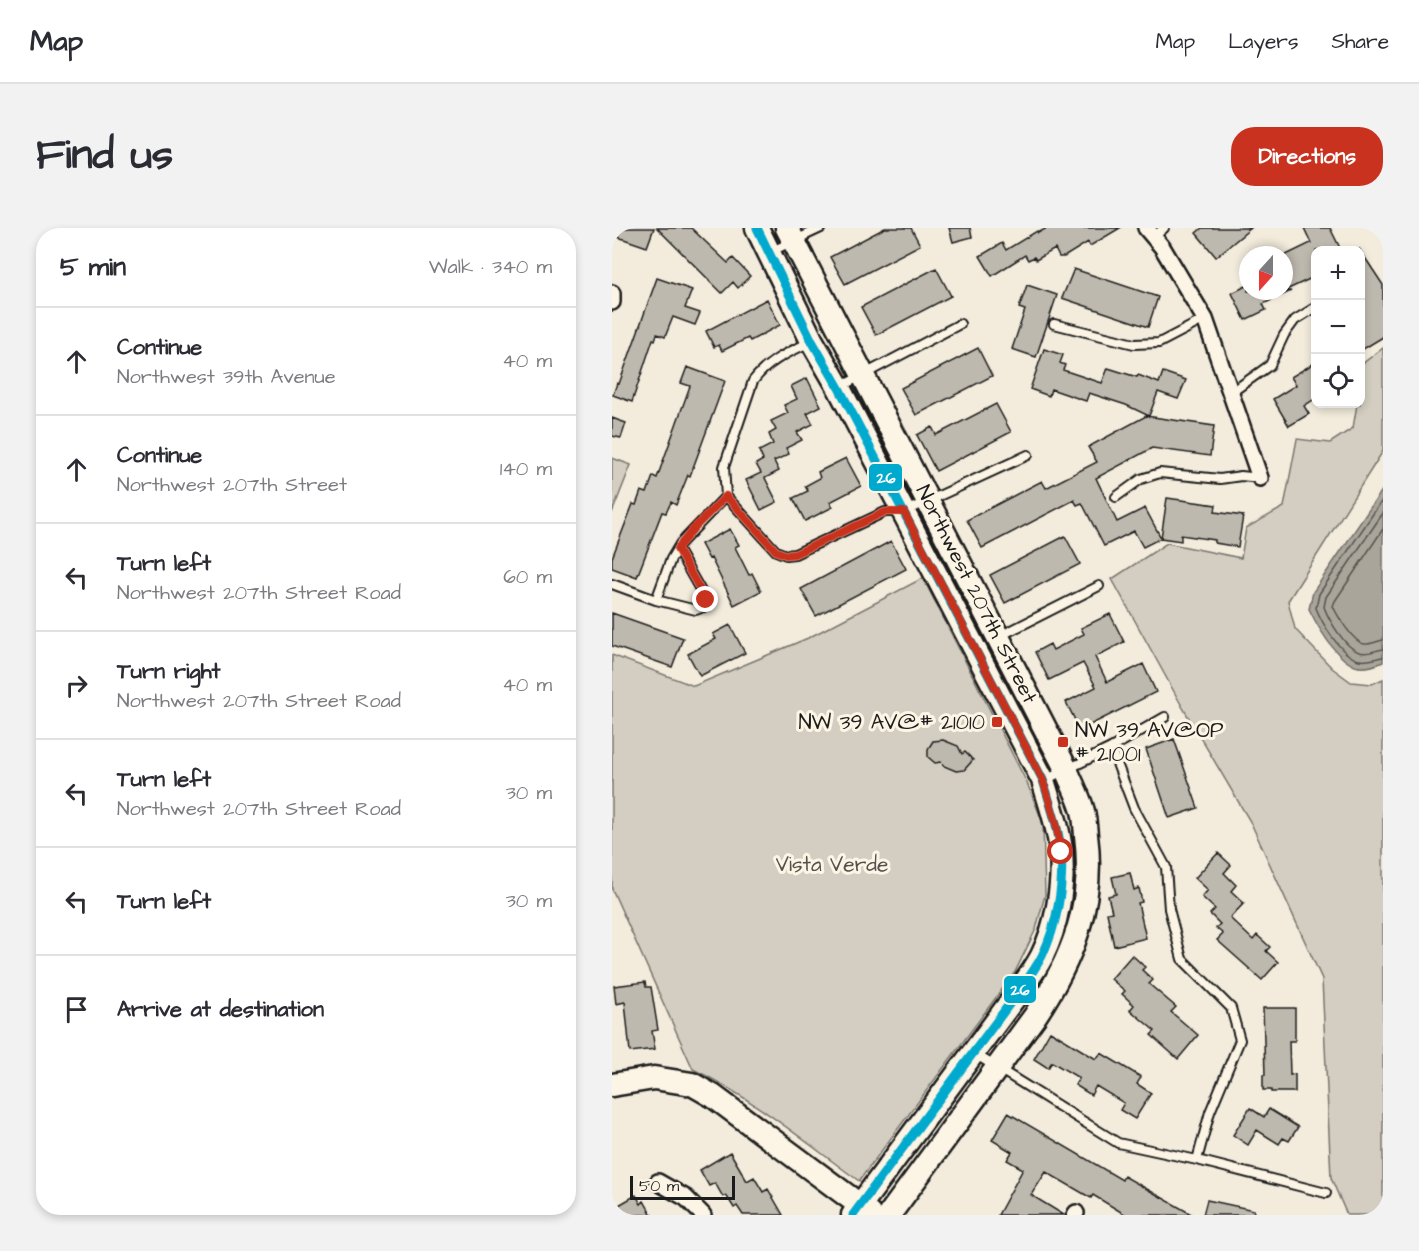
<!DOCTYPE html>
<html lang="en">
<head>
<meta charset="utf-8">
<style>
  body { margin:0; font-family:"Architects Daughter",sans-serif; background:#f2f2f3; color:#2b2b33 }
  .controls { position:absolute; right:18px; top:18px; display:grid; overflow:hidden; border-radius:12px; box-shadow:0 3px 9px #0003 }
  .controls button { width:54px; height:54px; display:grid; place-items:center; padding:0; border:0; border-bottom:2px solid #e1e1e2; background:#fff; color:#2b2b33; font:30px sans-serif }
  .compass { position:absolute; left:627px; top:18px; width:54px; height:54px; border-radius:50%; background:#fff; box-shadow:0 3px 9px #0003; rotate:201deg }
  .scale { position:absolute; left:18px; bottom:15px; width:105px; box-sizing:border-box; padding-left:6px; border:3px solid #1c1c1c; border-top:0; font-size:16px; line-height:21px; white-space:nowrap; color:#1c1c1c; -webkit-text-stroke:4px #fcf5e5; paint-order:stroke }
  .stop { position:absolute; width:18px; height:18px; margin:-14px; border:4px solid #c8321e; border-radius:50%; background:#fff }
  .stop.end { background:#c8321e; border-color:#fff; box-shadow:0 2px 6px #0008 }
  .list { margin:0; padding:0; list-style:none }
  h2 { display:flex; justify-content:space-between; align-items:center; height:78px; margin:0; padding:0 24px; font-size:26px }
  h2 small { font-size:20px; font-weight:400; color:#7c7c81 }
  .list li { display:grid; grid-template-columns:39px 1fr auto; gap:18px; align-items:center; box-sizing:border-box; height:108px; padding:0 24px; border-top:2px solid #e1e1e2 }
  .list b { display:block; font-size:22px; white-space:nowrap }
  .list p { margin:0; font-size:20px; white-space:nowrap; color:#7c7c81 }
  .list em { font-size:20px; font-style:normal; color:#7c7c81 }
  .icon { flex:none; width:33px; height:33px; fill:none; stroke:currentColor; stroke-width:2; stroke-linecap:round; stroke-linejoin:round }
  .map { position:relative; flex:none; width:771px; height:987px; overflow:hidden; border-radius:24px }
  header { display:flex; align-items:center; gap:36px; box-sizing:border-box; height:84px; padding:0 30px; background:#fff; border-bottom:2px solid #e1e1e2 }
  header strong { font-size:28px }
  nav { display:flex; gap:33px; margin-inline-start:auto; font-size:21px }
  .intro { display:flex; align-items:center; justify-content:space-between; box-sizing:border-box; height:144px; padding:0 36px }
  h1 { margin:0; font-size:42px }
  .button { padding:15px 27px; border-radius:24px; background:#c8321e; color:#fff; font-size:21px; font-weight:700 }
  main { display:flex; gap:36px; padding:0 36px }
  aside { flex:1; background:#fff; border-radius:24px; box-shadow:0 3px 9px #0003 }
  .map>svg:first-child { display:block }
</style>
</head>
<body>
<header>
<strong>Map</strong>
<nav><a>Map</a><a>Layers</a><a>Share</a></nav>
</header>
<div class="intro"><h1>Find us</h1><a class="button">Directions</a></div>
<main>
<aside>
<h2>5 min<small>Walk · 340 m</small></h2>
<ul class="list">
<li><svg class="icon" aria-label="ahead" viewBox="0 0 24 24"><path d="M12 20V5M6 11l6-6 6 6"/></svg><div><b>Continue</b><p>Northwest 39th Avenue</p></div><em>40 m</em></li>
<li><svg class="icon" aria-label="ahead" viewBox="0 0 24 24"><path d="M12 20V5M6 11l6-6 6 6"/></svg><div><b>Continue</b><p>Northwest 207th Street</p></div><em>140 m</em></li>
<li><svg class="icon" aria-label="left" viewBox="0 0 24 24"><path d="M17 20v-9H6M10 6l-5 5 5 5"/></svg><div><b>Turn left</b><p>Northwest 207th Street Road</p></div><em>60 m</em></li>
<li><svg class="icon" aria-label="right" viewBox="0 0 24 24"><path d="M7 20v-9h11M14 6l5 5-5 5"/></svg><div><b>Turn right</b><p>Northwest 207th Street Road</p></div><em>40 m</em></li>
<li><svg class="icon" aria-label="left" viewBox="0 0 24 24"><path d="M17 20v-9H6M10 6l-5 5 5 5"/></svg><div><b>Turn left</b><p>Northwest 207th Street Road</p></div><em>30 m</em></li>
<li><svg class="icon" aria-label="left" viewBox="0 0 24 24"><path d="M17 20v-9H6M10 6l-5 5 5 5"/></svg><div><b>Turn left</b></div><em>30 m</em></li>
<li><svg class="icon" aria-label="arrive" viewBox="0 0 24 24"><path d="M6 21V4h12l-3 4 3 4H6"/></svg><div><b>Arrive at destination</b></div></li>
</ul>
</aside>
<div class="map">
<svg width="771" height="987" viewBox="0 0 771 987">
  <rect width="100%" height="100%" fill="#f3ecdd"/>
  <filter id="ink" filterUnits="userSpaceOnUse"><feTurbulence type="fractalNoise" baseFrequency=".0167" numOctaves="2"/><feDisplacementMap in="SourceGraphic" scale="12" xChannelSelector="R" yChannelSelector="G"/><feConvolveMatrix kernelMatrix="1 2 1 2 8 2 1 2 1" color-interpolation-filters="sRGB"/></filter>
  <g filter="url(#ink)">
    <!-- green -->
    <path fill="#d3cec1" stroke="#78756e" stroke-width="1.5" d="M 771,120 L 771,223 L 676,373 L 683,401 L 720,440 L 739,454 L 760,456 L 771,451 L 771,987 L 735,987 L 719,950 L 710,751 L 639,595 L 571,480 L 500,351 L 555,315 L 629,330 L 634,300 L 672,279 L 685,211 L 718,215 L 741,200 L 745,176 L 748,176 L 750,136 Z
      M 0,230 L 19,237 L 0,285 Z
      M 311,350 L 415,555 L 431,595 L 433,667 L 424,701 L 403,744 L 247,953 C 193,914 141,870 81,841 L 0,661 L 0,427 L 82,458 L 196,410 Z"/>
    <!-- water -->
    <path fill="#aaa59b" stroke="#716e68" stroke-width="1.5" d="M 771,261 L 771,434 C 762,438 752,441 743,438 C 723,430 706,399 697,381 L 701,364 Z"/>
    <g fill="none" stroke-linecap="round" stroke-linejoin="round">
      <!-- shore -->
      <path stroke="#55534f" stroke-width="1.5" d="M 771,271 L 707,366 L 704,380 C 710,395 729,428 747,432 C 756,434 763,430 771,429
        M 771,285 L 714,369 L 712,379 C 717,392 733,420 747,424 C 756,427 763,422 771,421
        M 771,301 L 723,373 L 721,378 C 725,387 741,414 752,416 C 757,417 765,413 771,412"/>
    </g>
    <!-- building -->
    <path fill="#beb9ae" stroke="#1c1c1c" stroke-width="1.5" d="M 0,0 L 42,0 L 35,19 L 0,7 Z
      M 45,0 L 79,0 L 116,35 L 121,30 L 138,48 L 126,60 L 121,54 L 110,65 Z
      M 273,0 L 299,0 L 308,17 L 233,56 L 218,29 Z
      M 337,0 L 358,0 L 360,9 L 341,14 Z
      M 435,0 L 508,0 L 478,18 L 476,14 L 452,29 L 447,29 L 443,21 L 424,32 L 422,29 L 416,32 L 413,27 L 380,48 L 368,28 L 390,15 L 394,22 L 425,3 L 426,5 Z
      M 590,0 L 639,0 L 604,29 L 584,5 Z
      M 692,0 L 718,0 L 729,22 L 704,22 L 704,48 L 672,63 L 679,63 L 651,76 L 654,82 L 633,92 L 620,65 L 636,57 L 636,63 L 672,63 L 672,28 L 699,15 Z
      M 748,22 L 771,57 L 771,109 L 748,123 Z
      M 324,40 L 339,68 L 264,107 L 249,79 Z
      M 462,41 L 546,69 L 536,99 L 450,70 Z
      M 45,50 L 80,62 L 73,80 L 88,85 L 83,97 L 61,89 L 53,109 L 45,106 L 43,112 L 41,111 L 20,174 L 1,167 L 5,155 L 7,156 Z
      M 415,57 L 445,67 L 424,129 L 400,121 L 413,82 L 407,80 Z
      M 155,71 L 168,97 L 138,113 L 136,110 L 110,123 L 107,117 L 102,119 L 94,103 Z
      M 366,120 L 380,148 L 304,187 L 289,160 Z
      M 432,121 L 451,127 L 448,135 L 453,137 L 451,142 L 490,155 L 496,140 L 525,149 L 526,147 L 547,155 L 551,144 L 574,152 L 566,171 L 546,164 L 537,188 L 514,177 L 477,165 L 474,173 L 439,161 L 437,168 L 418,161 Z
      M 704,134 L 704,170 L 692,178 L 697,186 L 677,198 L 661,171 L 684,157 L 679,149 Z
      M 75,139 L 113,153 L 78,248 L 76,247 L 64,277 L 59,274 L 54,285 L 50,284 L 25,349 L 0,340 L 0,330 L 21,276 L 24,277 L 29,263 L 35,265 L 41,248 L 45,250 L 78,158 L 69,155 Z
      M 195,150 L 209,178 L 195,185 L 201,196 L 185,204 L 190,212 L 174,220 L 177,226 L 162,233 L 167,243 L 153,250 L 165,274 L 149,282 L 134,252 L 149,245 L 144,236 L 151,232 L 147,223 L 161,216 L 157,206 L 164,202 L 159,193 L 176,185 L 172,177 L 185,171 L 179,158 Z
      M 384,176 L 399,204 L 324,243 L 305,207 L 320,199 L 324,207 Z
      M 534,188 L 602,198 L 598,228 L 540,220 L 484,250 L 505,294 L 533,280 L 549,310 L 531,319 L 522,303 L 492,318 L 470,275 L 465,277 L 462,272 L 370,320 L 355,292 L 430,253 L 434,260 L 485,234 L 476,219 Z
      M 0,190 L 14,195 L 9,210 L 0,208 Z
      M 234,230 L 249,258 L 218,274 L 221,279 L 193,293 L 181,270 L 196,263 L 193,258 L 208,250 L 206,244 Z
      M 555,270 L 604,277 L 603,284 L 631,288 L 626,319 L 603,315 L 603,312 L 569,307 L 569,313 L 549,310 Z
      M 118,301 L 127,317 L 123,319 L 137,347 L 140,345 L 149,363 L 122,377 L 99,330 L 97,331 L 89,316 Z
      M 453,308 L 468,336 L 393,375 L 378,347 Z
      M 279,313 L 294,341 L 204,388 L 189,361 Z
      M 0,385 L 71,410 L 60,439 L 0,418 Z
      M 498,386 L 512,414 L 483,429 L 495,454 L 531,436 L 544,464 L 468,502 L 454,474 L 484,459 L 471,435 L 437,452 L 423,424 L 438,416 L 441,422 L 472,406 L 469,400 Z
      M 118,397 L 133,425 L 88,448 L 76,426 L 104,411 L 101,406 Z
      M 562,511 L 586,580 L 557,590 L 534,521 Z
      M 331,512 L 346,518 L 350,526 L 353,524 L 361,532 L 352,542 L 344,543 L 332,538 L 329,534 L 323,535 L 316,529 L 316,521 L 321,513 Z
      M 606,625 L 619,637 L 612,645 L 624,657 L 619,663 L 632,675 L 618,690 L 641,712 L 645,707 L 658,719 L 654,723 L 666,734 L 650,752 L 605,712 L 611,706 L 604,700 L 608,696 L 598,686 L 603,681 L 590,669 L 596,662 L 583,650 Z
      M 518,645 L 522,662 L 527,660 L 530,674 L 526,675 L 534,710 L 502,718 L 495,685 L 500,684 L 496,668 L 504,666 L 500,649 Z
      M 520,727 L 533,739 L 530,742 L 541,752 L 537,756 L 564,779 L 559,784 L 586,807 L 566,831 L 539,807 L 543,803 L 518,782 L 522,777 L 510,766 L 513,763 L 499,751 Z
      M 33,754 L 34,759 L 39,759 L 46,802 L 40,803 L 43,821 L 18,824 L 13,774 L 4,776 L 2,758 Z
      M 651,780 L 683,780 L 683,813 L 677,813 L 678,847 L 683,846 L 683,864 L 659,864 L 659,862 L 651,862 L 651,847 L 653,847 Z
      M 438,803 L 484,831 L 489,825 L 529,849 L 525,856 L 539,865 L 523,891 L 508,882 L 512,875 L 484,858 L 479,867 L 463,857 L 467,850 L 440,834 L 436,840 L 422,831 Z
      M 638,880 L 652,889 L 657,881 L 686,899 L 677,913 L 671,910 L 667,916 L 645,902 L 636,917 L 621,907 Z
      M 396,885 L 510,952 L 512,948 L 581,987 L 514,987 L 481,967 L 479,970 L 434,944 L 419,967 L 452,987 L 386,987 L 411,941 L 395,932 L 400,924 L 380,912 Z
      M 118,924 L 135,953 L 142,949 L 151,964 L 156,961 L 171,987 L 131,987 L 125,978 L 122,980 L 114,967 L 111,969 L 103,955 L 97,958 L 88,942 Z
      M 24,967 L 29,976 L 32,973 L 40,987 L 0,987 L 0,981 Z
      M 595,972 L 642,982 L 641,987 L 591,987 Z"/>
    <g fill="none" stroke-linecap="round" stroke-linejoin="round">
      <!-- lane casing -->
      <g stroke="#1c1c1c" stroke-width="12">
        <path id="lane" d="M 542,9 L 552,0
          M 160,23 L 209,0
          M 442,96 L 522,116 L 547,115 L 593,91
          M 228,159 L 348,96
          M 620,164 L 658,137 L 672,107 L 683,92 L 704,79
          M 114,268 L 164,323 L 174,327 L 183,326 L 273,284 L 292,284 L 416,227
          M 504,269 L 529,251 L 548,245 L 608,251 L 629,248 L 648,250
          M 0,356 L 44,372 L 59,331 L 68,316 L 114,268 L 112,239 L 141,153 C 156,133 177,124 198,114
          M 44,372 L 84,382 L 92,379 L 94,372 L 65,321
          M 388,408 L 487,358
          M 499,520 L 522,580 L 554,639 L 557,681 L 570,731 L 619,780 L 628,812 L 598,884 L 585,932
          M 433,552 L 499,520 L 553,489
          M 363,826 L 506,915 L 585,932 L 714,965"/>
      </g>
      <!-- street casing -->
      <g stroke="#1c1c1c" stroke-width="20">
        <path id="street" d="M 534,0 L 550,19 L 593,91 L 648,250
          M 0,65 L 0,74
          M 46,954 L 74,970 L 91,987
          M 463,987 L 464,985"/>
      </g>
      <!-- secondary casing -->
      <g stroke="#1c1c1c" stroke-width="27">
        <path id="secondary" d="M 145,0 L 200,113 L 227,160 L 431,552 C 438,576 447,600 449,624 C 452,657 445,698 430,728 C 424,740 415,752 407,763 L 241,987
          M 175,0 L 454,541 C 459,554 466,567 470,580 C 473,588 473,598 474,607 C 483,676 460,732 423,788 L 277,987
          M 0,857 L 42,850 L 80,856 L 101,868 L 249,978 L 258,987"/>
      </g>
      <!-- lane -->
      <use href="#lane" stroke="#fcf5e5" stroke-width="8"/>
      <!-- street -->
      <use href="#street" stroke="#fcf5e5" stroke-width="15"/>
      <!-- secondary -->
      <use href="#secondary" stroke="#fcf5e5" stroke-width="22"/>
      <!-- bus-1 casing -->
      <g stroke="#fcf5e5" stroke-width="14">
        <path id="bus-1" d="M 145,0 L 200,113 L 227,160 L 431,552 C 438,576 447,600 449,624 C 452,657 445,698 430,728 C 424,740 415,752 407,763 L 241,987"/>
      </g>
      <!-- bus-1 -->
      <use href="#bus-1" stroke="#00a9ce" stroke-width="9"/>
    </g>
  </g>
  <g fill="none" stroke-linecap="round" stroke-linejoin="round" filter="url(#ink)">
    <!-- route -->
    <path stroke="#c8321e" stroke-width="8" d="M 94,372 L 65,321 L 82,300 L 114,268 L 164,323 L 174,327 L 183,326 L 273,284 L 292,284 L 431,552 L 444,595 L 449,624"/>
  </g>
  <!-- markers -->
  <g fill="#c8321e" stroke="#fcf5e5" stroke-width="2">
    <rect x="379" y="488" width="12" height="12" rx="3"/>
    <rect x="445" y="508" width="12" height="12" rx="3"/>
  </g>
  <g text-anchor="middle" stroke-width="6" stroke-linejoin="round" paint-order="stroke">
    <!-- street labels -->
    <g font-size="21" fill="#1c1c1c" stroke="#fcf5e5">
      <text transform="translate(365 366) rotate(63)" y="7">Northwest 207th Street</text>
    </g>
    <!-- poi labels -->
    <g font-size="21" fill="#1c1c1c" stroke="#fcf5e5" text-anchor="end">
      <text x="373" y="501">NW 39 AV@# 21010</text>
      <text x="463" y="509" text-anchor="start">NW 39 AV@OP<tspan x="463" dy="24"># 21001</tspan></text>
    </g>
    <!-- park labels -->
    <g font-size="21" fill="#53514e" stroke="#fcf5e5">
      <text x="220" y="643">Vista Verde</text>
    </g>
  </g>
  <g stroke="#fcf5e5" stroke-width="2">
    <rect x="256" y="235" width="35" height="29" rx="6" fill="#00a9ce"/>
    <rect x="391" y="747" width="34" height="29" rx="6" fill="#00a9ce"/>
  </g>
  <g font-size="16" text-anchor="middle" font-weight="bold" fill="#fff">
    <text x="274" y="255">26</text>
    <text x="408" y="767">26</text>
  </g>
</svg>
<div class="controls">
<button>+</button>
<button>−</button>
<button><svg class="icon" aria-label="locate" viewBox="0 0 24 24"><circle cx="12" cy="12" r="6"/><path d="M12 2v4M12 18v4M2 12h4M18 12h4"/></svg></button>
</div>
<svg class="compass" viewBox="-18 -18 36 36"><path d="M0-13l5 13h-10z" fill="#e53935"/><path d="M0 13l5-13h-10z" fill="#7c7c81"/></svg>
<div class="scale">50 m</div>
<div class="stop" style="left:449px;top:624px"></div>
<div class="stop end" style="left:94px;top:372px"></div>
</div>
</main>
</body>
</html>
